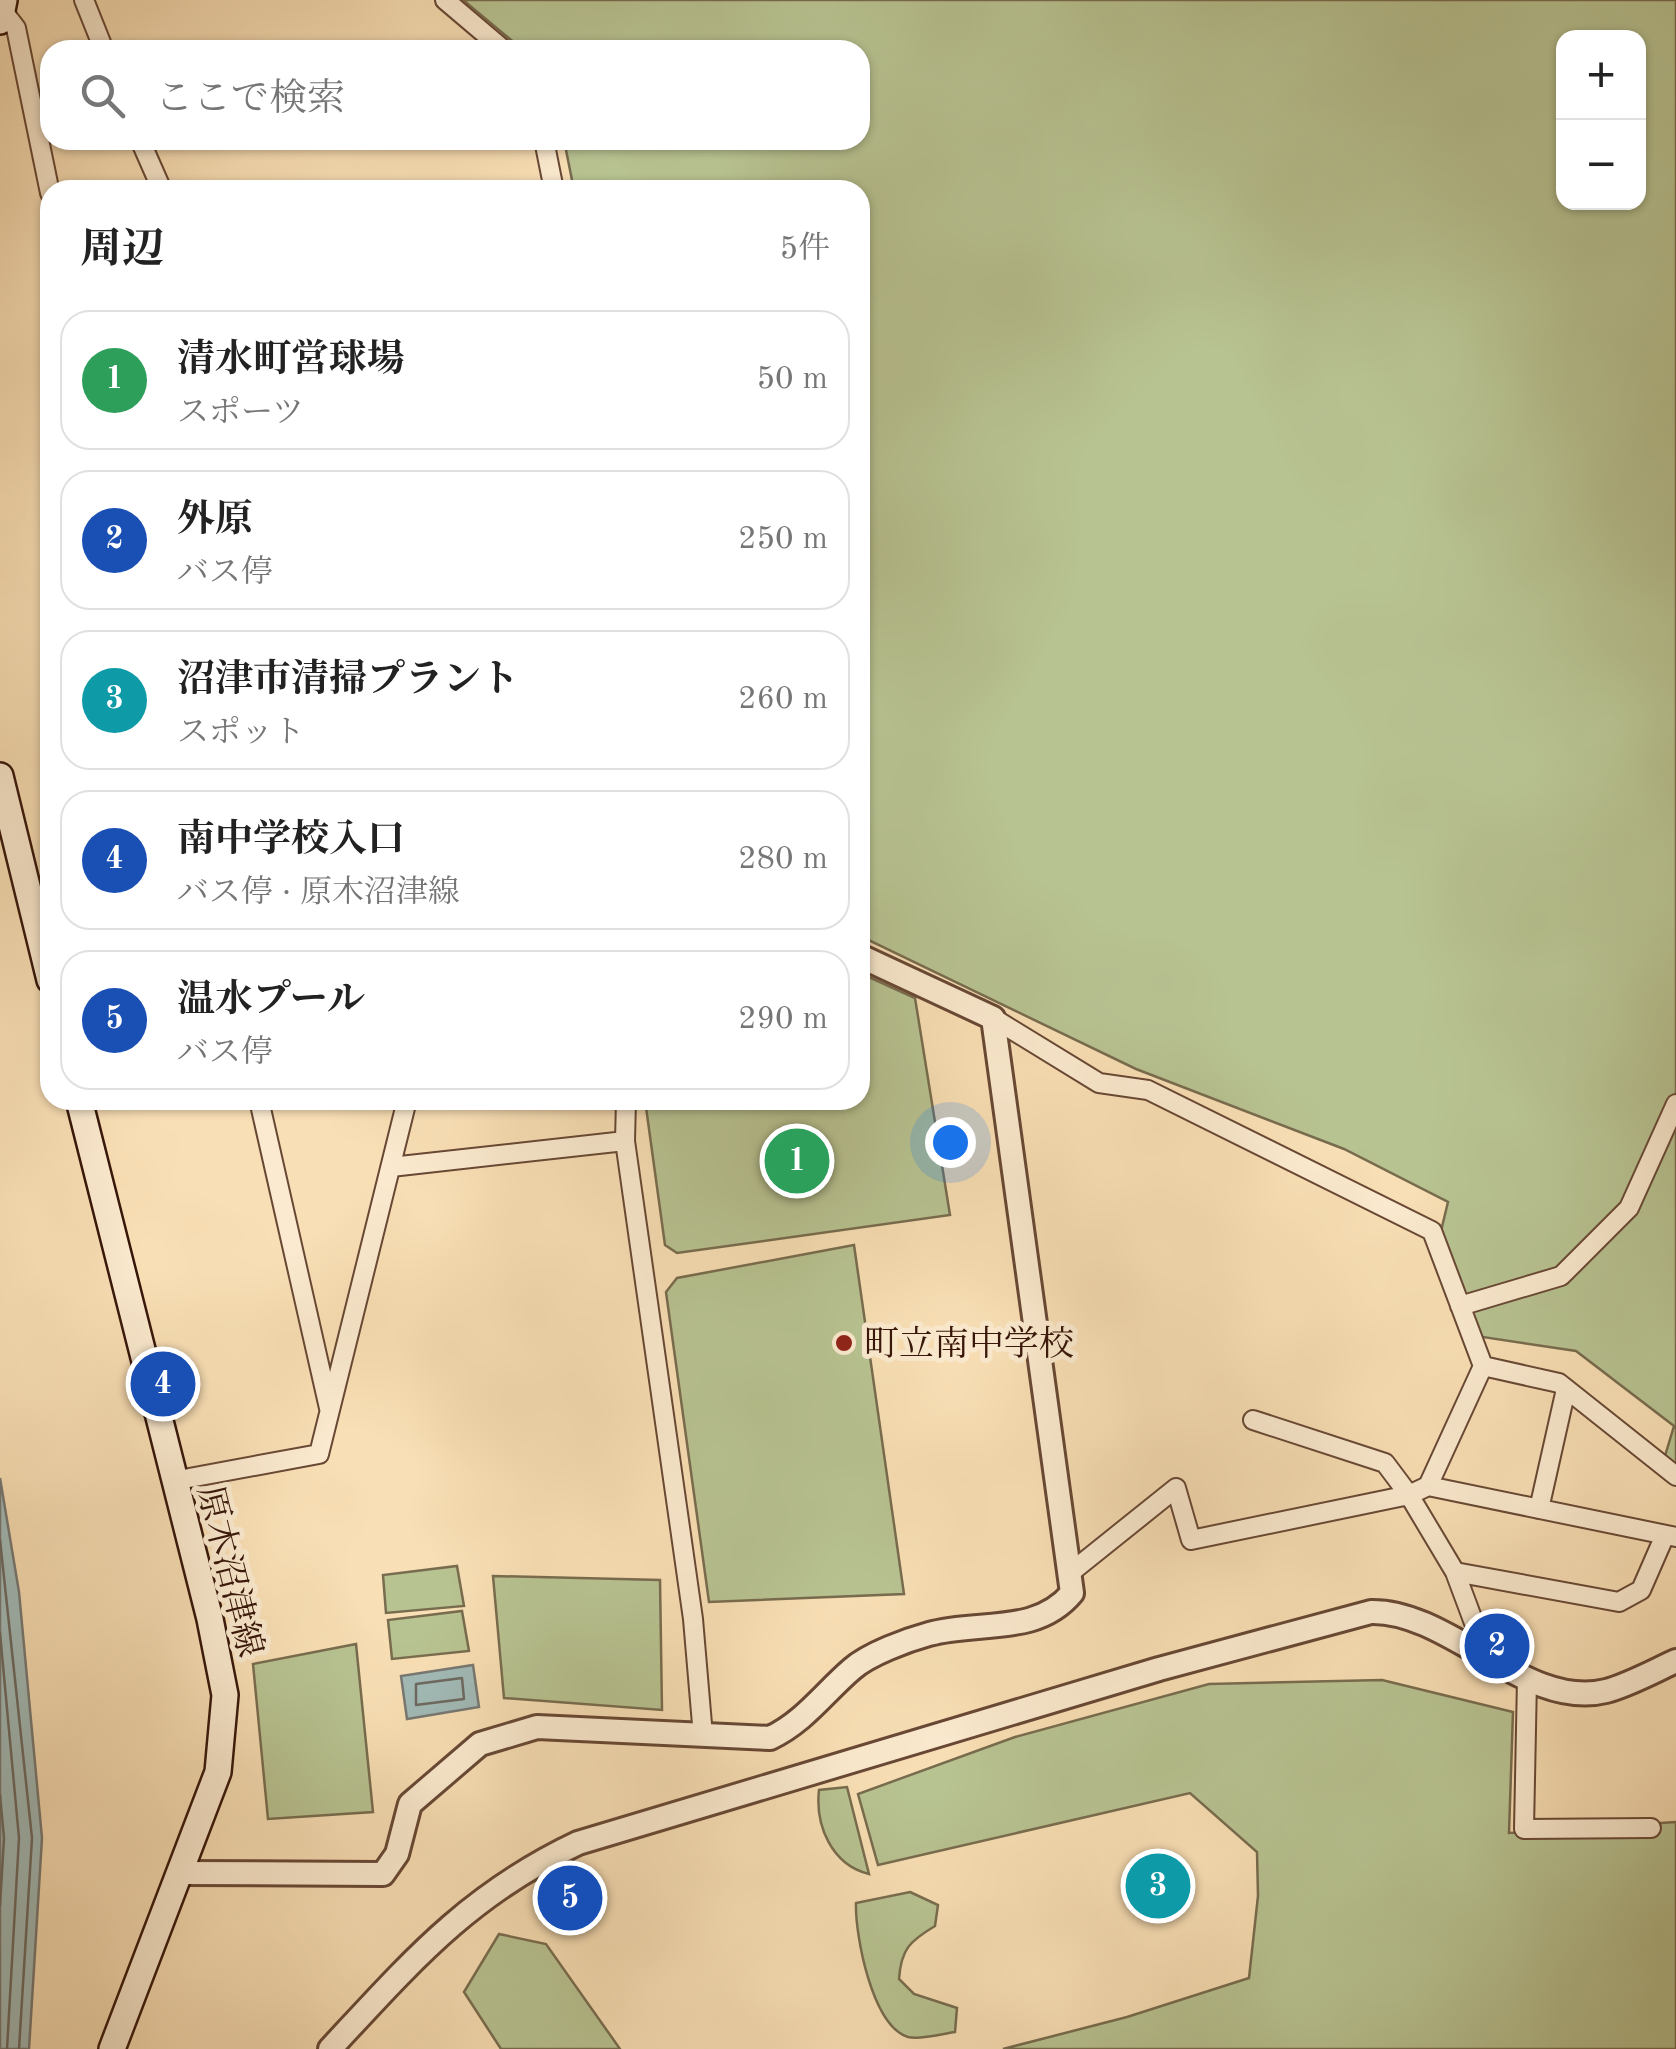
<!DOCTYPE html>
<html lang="ja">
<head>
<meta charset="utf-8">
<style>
  body { margin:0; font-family:"Old Standard TT","Noto Serif JP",serif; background:#f6f6f6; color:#222 }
  .controls { position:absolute; right:30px; top:30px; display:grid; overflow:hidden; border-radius:20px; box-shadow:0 2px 8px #0004 }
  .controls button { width:90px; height:90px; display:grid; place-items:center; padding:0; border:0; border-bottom:2px solid #e0e0e0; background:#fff; color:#222; font:50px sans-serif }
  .you { position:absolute; left:950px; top:1142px; width:35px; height:35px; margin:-25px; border:8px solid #fff; border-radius:50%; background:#1a73e8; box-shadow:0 0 0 15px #1a73e833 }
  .badge { display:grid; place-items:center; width:65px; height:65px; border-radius:50%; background:#2563eb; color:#fff; font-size:32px; font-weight:700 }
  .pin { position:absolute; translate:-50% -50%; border:5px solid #fff; box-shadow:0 2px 10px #0006 }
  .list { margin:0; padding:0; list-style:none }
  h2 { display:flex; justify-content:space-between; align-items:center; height:130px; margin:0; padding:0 40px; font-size:42px }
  h2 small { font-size:32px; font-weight:400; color:#767676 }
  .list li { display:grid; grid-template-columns:65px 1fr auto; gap:30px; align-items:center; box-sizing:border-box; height:140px; margin:0 20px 20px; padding:0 20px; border:2px solid #e0e0e0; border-radius:30px }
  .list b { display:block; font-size:38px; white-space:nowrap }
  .list p { margin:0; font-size:32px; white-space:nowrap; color:#767676 }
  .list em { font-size:32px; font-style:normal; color:#767676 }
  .icon { flex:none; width:55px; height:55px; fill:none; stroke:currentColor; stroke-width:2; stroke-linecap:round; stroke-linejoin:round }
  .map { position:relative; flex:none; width:1676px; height:2049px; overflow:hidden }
  .search { position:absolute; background:#fff; box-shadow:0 2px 8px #0004; left:40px; top:40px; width:830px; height:110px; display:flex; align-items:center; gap:25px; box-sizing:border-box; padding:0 35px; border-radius:30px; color:#767676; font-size:38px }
  .panel { position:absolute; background:#fff; box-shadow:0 2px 8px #0004; left:40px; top:180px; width:830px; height:930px; border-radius:30px }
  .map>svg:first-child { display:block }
</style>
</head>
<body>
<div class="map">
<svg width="1676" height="2049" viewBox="0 0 1676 2049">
  <rect width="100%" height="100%" fill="#f9dfb5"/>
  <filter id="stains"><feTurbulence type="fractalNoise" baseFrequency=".002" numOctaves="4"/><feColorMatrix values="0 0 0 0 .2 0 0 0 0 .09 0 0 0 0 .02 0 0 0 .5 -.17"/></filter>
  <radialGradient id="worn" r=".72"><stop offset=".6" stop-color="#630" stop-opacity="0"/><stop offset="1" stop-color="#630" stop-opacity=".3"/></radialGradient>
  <!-- green -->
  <path fill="#b8c392" stroke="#786c4e" stroke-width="2.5" fill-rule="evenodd" d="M 463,0 L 1676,0 L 1676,1472 L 1665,1456 L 1674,1426 L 1576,1351 L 1476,1336 L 1441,1231 L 1448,1202 L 1344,1149 L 1136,1069 L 860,936 L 860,190 L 574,190 L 564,140 L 860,140 L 860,50 L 523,50 ZM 1564,38 L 1638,38 L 1638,202 L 1564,202 Z
    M 860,973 L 915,998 L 950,1215 L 677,1253 L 665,1245 L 645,1100 L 860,1100 Z
    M 854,1245 L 904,1594 L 709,1602 L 666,1292 L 677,1278 Z
    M 457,1566 L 464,1606 L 386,1613 L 383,1575 Z
    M 493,1576 L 660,1580 L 662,1710 L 504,1698 Z
    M 462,1611 L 469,1651 L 392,1659 L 388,1620 Z
    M 356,1644 L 373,1812 L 268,1819 L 253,1664 Z
    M 1382,1680 L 1513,1712 L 1509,1833 L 1676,1822 L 1676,2049 L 1003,2049 L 1127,2017 L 1249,1978 L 1258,1896 L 1257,1852 L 1190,1793 L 878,1865 L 858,1794 L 1015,1737 L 1209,1684 Z
    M 847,1787 L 869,1874 C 832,1865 815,1826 819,1790 Z
    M 910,1892 L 938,1905 L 935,1926 C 910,1941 901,1949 899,1979 L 914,1994 L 957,2008 L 955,2032 C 941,2034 921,2040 908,2037 C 872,2026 855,1935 856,1903 Z
    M 499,1934 L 546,1944 L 620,2049 L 501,2049 L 464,1992 Z"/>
  <!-- water -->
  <path fill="#a1bab7" stroke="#777872" stroke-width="2.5" d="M 0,1478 L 19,1592 L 42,1838 L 29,2049 L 0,2049 Z
    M 473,1665 L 479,1707 L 407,1719 L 401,1676 Z"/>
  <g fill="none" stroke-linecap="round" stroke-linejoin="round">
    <!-- shore -->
    <path stroke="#6c6860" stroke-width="2.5" d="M 0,1540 L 32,1838 L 19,2049
      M 0,1633 L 19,1838 L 7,2049
      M 462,1678 L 464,1699 L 416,1705 L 416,1684 Z
      M 0,1795 L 4,1838 L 0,1905"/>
    <!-- minor casing -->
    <g stroke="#684835" stroke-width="22">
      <path id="minor" d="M 84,0 L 104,50
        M 445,0 L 504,50
        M 2,10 L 16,28 L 50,193
        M 140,140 L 162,190
        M 544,140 L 554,190
        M 993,1018 L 1099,1083 L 1148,1090 L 1432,1231 L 1483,1366 L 1559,1383 L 1676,1476
        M 259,1100 L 329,1408
        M 626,1100 L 625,1141 L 693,1619 L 703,1736
        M 391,1167 L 625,1141
        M 1460,1306 L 1561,1276 L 1629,1208 L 1676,1104
        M 1253,1420 L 1385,1463 L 1409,1495 L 1428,1486 L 1676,1537
        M 173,1481 L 319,1454 L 407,1100
        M 1428,1486 L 1483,1366
        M 1539,1509 L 1566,1389
        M 1455,1572 L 1619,1602 L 1641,1590 L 1665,1535
        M 1070,1573 L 1176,1488 L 1191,1540 L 1409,1495 L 1455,1572 L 1486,1655
        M 1527,1679 L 1524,1829 L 1651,1828"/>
    </g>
    <!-- tertiary casing -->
    <g stroke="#684835" stroke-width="28">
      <path id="tertiary" d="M 182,1873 L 383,1874 L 397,1854 L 410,1804 L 480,1744 L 537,1727 L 770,1738 C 804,1722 824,1693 852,1669 C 869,1654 907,1640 929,1634 C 979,1620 1036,1636 1072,1593 L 993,1018 L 860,956
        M 330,2049 C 411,1962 468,1895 578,1843 L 1159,1669 L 1371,1612 C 1449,1610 1527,1711 1606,1691 C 1629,1685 1654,1671 1676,1661"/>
    </g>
    <!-- secondary casing -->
    <g stroke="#37160a" stroke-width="30">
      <path id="secondary" d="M 0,21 L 4,0
        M 0,776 L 50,980
        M 79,1100 L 210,1619 L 225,1695 L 218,1772 L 112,2049"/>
    </g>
    <!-- minor -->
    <use href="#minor" stroke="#fbeacf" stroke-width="18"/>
    <!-- tertiary -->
    <use href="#tertiary" stroke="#fbeacf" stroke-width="22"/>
    <!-- secondary -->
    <use href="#secondary" stroke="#fbeacf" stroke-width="25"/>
  </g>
  <!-- markers -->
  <circle fill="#8f2418" stroke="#fbeacf" stroke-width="4" cx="844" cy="1343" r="10"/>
  <g text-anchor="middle" stroke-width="10" stroke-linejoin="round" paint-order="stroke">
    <!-- poi labels -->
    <g font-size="35" fill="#37160a" stroke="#fbeacf" text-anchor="start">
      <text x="864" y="1355">町立南中学校</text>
    </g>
    <!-- street labels -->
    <g font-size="35" fill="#37160a" stroke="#fbeacf">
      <text transform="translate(231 1571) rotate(76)" y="12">原木沼津線</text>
    </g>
  </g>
  <rect width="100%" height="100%" filter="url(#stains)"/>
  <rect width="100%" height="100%" fill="url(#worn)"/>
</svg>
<div class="controls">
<button>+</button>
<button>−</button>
</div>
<div class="you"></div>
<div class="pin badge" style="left:797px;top:1161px;background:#2e9e5b">1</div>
<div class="pin badge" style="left:1497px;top:1646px;background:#1a4fb4">2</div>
<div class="pin badge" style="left:1158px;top:1886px;background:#0f9aa8">3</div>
<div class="pin badge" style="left:163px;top:1384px;background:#1a4fb4">4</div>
<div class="pin badge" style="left:570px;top:1898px;background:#1a4fb4">5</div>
<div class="search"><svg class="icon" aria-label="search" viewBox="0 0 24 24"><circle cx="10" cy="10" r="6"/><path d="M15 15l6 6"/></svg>ここで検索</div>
<section class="panel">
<h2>周辺<small>5件</small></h2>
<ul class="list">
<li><span class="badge" style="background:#2e9e5b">1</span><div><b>清水町営球場</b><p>スポーツ</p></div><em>50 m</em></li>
<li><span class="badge" style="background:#1a4fb4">2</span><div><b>外原</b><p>バス停</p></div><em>250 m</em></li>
<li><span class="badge" style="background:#0f9aa8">3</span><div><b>沼津市清掃プラント</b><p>スポット</p></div><em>260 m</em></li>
<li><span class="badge" style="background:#1a4fb4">4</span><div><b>南中学校入口</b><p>バス停 · 原木沼津線</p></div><em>280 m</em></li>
<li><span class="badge" style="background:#1a4fb4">5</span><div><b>温水プール</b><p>バス停</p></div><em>290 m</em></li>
</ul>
</section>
</div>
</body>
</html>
